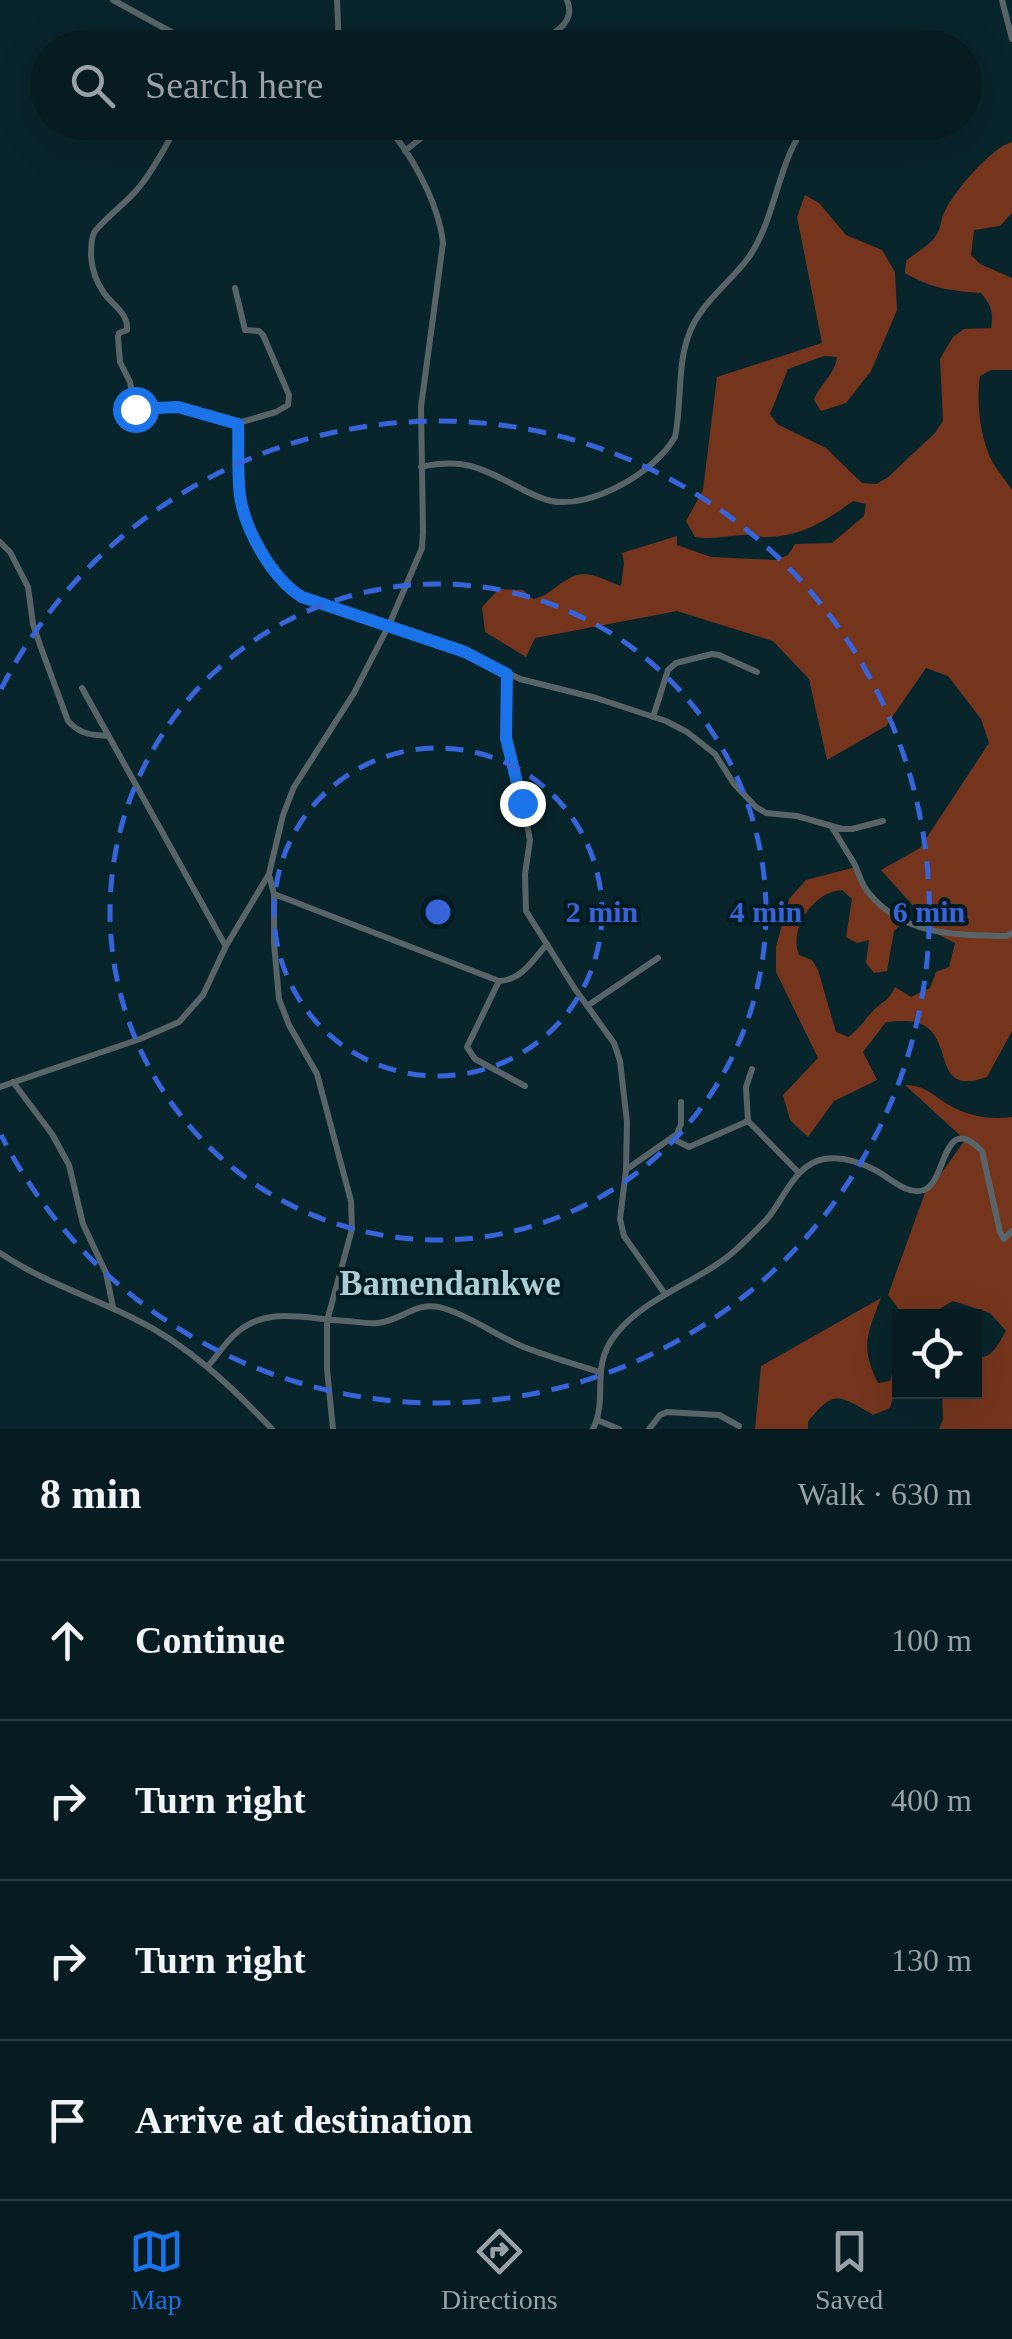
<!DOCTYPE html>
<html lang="en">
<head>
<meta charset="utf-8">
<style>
  body { margin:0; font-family:Georgia,serif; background:#14292d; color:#f1f3f6 }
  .controls { position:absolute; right:30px; bottom:30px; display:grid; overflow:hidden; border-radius:0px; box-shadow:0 10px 40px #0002 }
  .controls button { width:90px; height:90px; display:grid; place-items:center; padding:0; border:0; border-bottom:2px solid #273a3e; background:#061c20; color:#f1f3f6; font:50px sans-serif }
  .stop { position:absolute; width:30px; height:30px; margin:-22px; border:8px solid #1a73e8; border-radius:50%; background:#fff }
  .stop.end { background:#1a73e8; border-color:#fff; box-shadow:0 2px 10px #0008 }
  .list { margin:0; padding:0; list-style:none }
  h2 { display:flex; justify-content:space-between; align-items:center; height:130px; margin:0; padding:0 40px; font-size:42px }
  h2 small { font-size:32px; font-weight:400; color:#98a1a5 }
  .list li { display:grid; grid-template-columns:65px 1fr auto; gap:30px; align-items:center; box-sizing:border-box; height:160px; padding:0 40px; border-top:2px solid #273a3e }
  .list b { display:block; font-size:38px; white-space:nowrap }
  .list em { font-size:32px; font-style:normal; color:#98a1a5 }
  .icon { flex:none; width:55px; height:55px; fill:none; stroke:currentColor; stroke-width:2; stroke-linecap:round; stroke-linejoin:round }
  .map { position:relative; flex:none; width:1012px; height:1429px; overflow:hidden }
  .search { position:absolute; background:#061c20; box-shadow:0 10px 40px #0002; left:30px; right:30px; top:30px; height:110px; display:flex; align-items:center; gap:25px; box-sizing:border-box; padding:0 35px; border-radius:55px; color:#98a1a5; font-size:38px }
  .sheet { height:770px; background:#061c20 }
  nav { display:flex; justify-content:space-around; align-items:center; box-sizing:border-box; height:140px; border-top:2px solid #273a3e; background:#061c20; font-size:28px; color:#98a1a5 }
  nav a { display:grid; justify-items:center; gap:5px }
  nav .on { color:#1a73e8 }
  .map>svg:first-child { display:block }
</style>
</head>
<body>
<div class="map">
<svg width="1012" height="1429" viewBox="0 0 1012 1429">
  <rect width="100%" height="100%" fill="#08252b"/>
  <!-- forest -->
  <path fill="#75351d" d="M 1012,142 L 1012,213 L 1000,226 L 974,230 L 971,255 L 980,264 L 1012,278 L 1012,370 L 991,370 L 980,376 C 976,403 980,439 993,463 C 999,473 1006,481 1012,490 L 1012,1031 L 987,1077 C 933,1096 954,1045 925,1026 C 914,1019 899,1021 886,1022 L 863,1052 L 877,1080 L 834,1101 L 808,1137 L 790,1120 L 783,1095 L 818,1058 L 776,972 L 776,947 L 789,899 L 806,880 L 856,867 L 864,888 L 904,922 L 894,931 L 887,971 L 874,973 L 866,963 L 869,940 L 857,943 L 846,937 L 852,899 L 842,890 C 814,891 788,929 799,955 L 812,960 L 818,970 L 836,1032 L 848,1037 C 859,1030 863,1021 872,1012 C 881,1002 890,1000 895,987 L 911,997 L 930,988 L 936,972 L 949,967 L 955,943 L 927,929 L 915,908 L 881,870 L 920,848 L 989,743 L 981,719 L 948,676 L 926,668 L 886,726 L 827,760 L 809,679 L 773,641 L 677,611 L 535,638 L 526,657 L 485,632 L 482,607 L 499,589 L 523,590 L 533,599 C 552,596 564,575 583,574 C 595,574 609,582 621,586 L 624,563 L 622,553 L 677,536 L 677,545 L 711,557 L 776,560 L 788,555 L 795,544 L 832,543 L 864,516 L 866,504 L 853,501 C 826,521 800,537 766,537 C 758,537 751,534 742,535 C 726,536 712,540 695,537 L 686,521 L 703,490 L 717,377 L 822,343 L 797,217 L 805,195 L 819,203 L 846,235 L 882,250 L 895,272 L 897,310 L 871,371 L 846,403 L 821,411 L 814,400 C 820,383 835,375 837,357 L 824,356 L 788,369 L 770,414 L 777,424 L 826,448 L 862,483 L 876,484 L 887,478 L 935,433 L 943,421 L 940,359 L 953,337 L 964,329 L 991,328 C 994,313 991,305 981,293 C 952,291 930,288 905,273 L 906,261 C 915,253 931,245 937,234 C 941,227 941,218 945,211 C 954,191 992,147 1012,142 Z
    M 905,1085 C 925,1085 932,1095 949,1105 C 968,1116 990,1120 1012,1117 L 1012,1429 L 939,1429 L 943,1419 L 942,1392 L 974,1392 L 975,1357 C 992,1360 998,1344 1006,1331 L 990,1313 L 953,1301 L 941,1308 L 938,1316 L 904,1316 L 888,1295 L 926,1190 L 935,1182 L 965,1140 Z
    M 881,1298 C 867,1334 860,1347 878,1383 L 890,1381 L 897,1358 L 899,1374 L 890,1408 L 873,1415 C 839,1395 834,1389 808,1422 L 808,1429 L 755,1429 L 761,1366 Z"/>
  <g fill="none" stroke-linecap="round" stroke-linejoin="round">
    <!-- minor -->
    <path stroke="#586467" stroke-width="6" d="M 113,0 L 175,34 L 208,48
      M 337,0 L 339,48
      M 1002,0 L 1012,39
      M 528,48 C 547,36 578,26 567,0
      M 178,122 C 169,142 147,181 132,195 C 126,202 96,227 94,233 C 91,239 91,249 91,256 C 92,269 96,282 104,293 C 113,306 128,312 127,330 L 119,333 L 118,337 L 120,362 L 130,382 L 135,409 L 178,407 L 238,423 L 276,412 L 288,405 L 289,395 L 263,335 L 259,331 L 245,330 L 235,288
      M 405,151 L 441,122
      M 238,423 C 239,447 238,472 240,496 C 244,528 270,572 294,592 L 465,652 L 520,679 L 596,698 L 666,721 L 687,732 L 715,754 L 734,784 L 756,807 L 766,813 L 797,816 L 842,829 L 852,829 L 883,821
      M 421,467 C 462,458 480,467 516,486 C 527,492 538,498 551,501 C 592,509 655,472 675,437 C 682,404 677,368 688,337 C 698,305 730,283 749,257 C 777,216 777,161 808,122
      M 0,542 L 10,552 L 28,587 L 33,624 L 40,645 L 68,721 C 80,734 90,735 108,736
      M 507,674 L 506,738 L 521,794 L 530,840 L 525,874 L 526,911 L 575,989 L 614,1043 L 620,1061 L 627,1122 L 626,1170 L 620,1219 L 624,1236 L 665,1294
      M 82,688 L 225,945
      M 653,717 L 668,670 L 676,663 L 712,654 L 719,655 L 757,672
      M 833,829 C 840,840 847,852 854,863 C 859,873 861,884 868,892 C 903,936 955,935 1007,936 L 1012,933
      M 269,875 L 274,894 L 499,981 C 522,980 533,960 547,944
      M 274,894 L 274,943 L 279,999 L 289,1025 L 317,1074 L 351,1201 L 352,1229 L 327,1321 L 327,1369 L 333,1429
      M 499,981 L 467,1047 L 475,1059 L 525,1086
      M 587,1006 L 658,958
      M 752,1069 L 746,1087 L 748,1121 L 799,1173
      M 13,1082 L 52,1134 L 69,1165 L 83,1224 L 106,1273 L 113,1307
      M 0,1087 L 140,1039 L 179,1022 L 203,995 L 226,946 L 269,874 L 283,815 L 294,787 L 354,693 L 389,625 L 422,548 L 423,531 L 421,407 L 443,243 C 439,204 410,149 382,122
      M 671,1138 L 689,1147 L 748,1121
      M 627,1169 L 677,1134 L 681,1124 L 681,1102
      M 0,1253 C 41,1281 89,1296 133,1318 C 187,1344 231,1386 272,1429
      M 208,1366 C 216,1357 223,1346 232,1337 C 265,1303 307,1320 348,1321 C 358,1322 368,1324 378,1323 C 403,1320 417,1300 443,1308 C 470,1316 494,1334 519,1345 C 545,1356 572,1363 599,1372
      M 597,1420 L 619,1429
      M 593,1429 C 609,1396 589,1367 616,1334 C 648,1294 704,1281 740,1246 C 749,1237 759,1228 767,1219 C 784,1199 795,1164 824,1159 C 841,1156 860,1162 875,1170 C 889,1177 907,1196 924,1190 C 947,1182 942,1110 982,1151 L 1000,1232 L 1004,1239 L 1012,1231
      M 649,1429 L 660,1415 L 667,1412 L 719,1415 L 739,1426"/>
  </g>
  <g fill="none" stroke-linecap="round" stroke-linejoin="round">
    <!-- route -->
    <path stroke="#1a73e8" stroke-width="12" d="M 135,409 L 178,407 L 238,424 C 239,447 237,472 240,496 C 245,530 272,579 302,597 L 465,652 L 507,674 L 506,738 L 522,803"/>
  </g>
  <!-- distance rings -->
  <g fill="none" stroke="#3864da" stroke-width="5" stroke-dasharray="18 12">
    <circle cx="438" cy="912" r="164"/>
    <circle cx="438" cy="912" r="328"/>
    <path d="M1 689A491 491 0 1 1 1 1135"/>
  </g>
  <g text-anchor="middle" stroke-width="8" stroke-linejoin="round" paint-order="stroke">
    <!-- district labels -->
    <g font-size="35" font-weight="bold" fill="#adcdd5" stroke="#001b21">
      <text x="450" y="1295">Bamendankwe</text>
    </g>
  </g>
  <circle cx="438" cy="912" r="15" fill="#3864da" stroke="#001b21" stroke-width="5"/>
  <g font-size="30" text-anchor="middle" font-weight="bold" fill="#3864da" stroke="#001b21" stroke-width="8" stroke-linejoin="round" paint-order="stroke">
    <text x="602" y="922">2 min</text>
    <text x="766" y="922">4 min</text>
    <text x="929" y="922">6 min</text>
  </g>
</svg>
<div class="controls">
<button><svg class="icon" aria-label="locate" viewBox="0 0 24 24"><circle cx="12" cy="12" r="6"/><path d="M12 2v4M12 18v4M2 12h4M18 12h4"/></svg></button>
</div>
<div class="stop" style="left:135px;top:409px"></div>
<div class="stop end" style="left:522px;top:803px"></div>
<div class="search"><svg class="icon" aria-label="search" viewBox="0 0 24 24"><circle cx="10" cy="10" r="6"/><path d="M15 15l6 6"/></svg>Search here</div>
</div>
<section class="sheet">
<h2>8 min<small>Walk · 630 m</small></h2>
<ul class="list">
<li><svg class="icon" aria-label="ahead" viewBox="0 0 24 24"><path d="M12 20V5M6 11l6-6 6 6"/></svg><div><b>Continue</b></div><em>100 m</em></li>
<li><svg class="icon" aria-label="right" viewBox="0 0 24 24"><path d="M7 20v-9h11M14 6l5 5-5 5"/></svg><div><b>Turn right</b></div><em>400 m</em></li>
<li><svg class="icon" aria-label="right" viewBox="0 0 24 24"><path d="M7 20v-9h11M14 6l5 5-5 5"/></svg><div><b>Turn right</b></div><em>130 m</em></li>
<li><svg class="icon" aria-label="arrive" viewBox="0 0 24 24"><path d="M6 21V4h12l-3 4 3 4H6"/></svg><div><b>Arrive at destination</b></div></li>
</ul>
</section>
<nav>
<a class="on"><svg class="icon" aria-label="map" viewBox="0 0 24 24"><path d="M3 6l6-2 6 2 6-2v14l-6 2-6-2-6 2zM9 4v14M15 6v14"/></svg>Map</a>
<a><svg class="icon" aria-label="directions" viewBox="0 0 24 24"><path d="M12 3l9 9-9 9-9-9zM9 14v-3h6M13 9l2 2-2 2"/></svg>Directions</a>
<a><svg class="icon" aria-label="saved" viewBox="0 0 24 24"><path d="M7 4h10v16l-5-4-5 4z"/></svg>Saved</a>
</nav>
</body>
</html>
